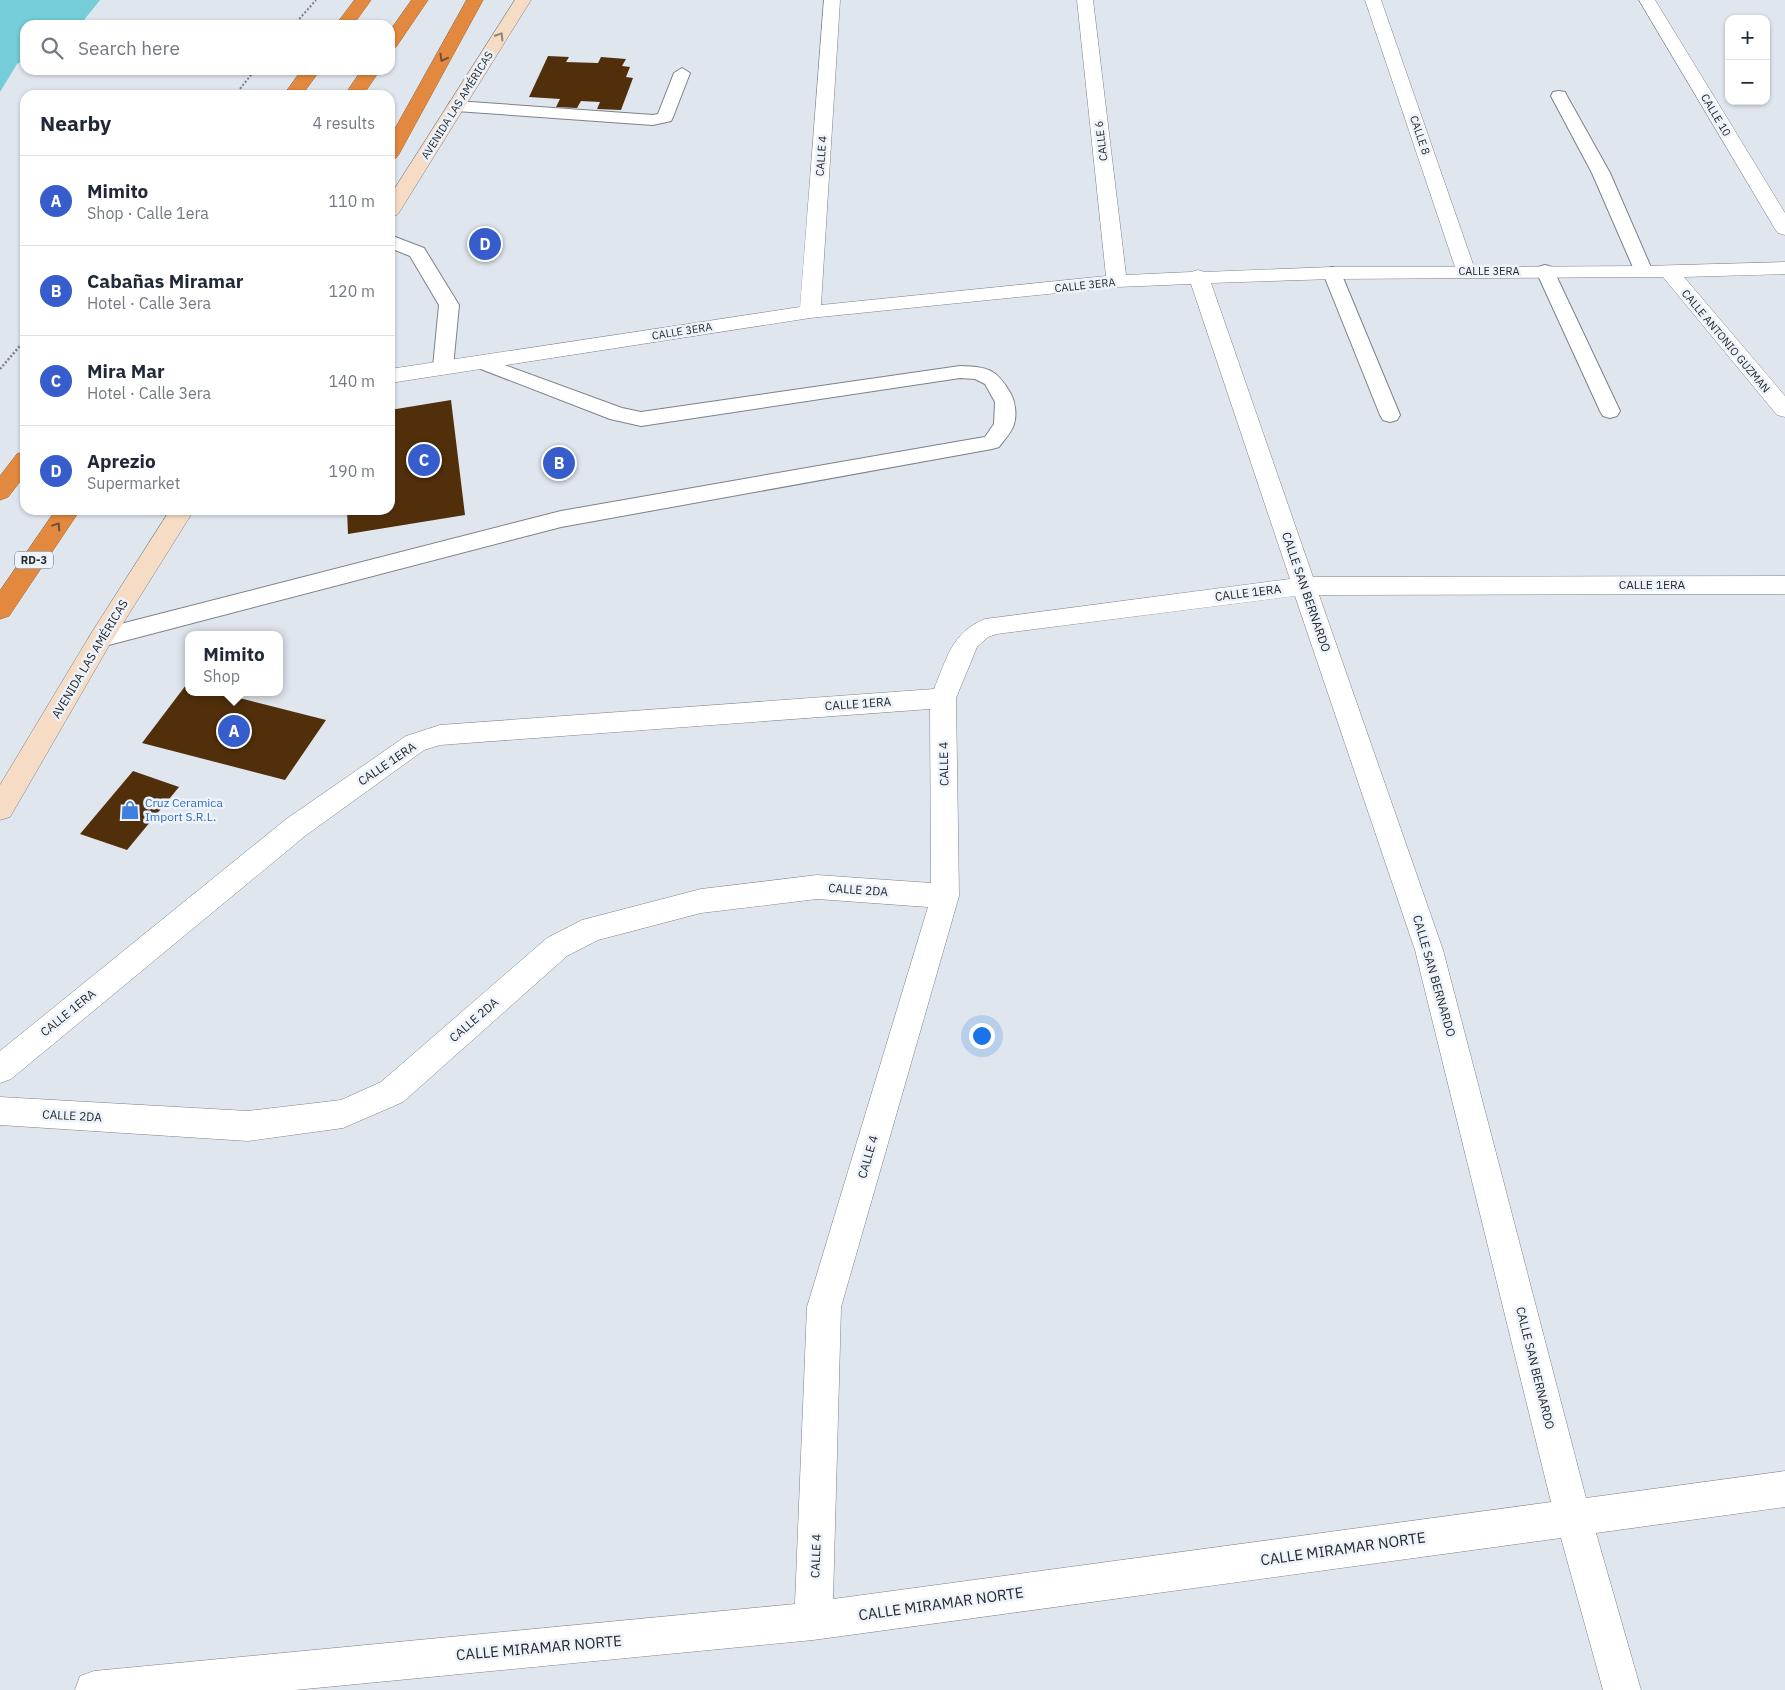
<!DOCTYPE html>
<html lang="en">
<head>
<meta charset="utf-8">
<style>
  body { margin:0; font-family:"IBM Plex Sans",sans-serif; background:#f6f6f7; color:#1f2937 }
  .controls { position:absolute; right:15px; top:15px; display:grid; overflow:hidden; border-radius:10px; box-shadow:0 1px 4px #0004 }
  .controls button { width:45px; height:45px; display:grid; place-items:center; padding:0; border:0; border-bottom:1px solid #e0e1e3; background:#fff; color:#1f2937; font:25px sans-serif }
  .you { position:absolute; left:981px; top:1035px; width:18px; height:18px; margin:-12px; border:4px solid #fff; border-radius:50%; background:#1a73e8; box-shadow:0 0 0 8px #1a73e833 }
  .badge { display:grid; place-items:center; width:32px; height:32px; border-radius:50%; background:#375dcd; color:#fff; font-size:16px; font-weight:700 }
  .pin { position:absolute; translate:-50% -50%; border:2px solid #fff; box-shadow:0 1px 5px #0006 }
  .popup { position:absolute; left:185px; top:631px; width:98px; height:65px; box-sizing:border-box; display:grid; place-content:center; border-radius:10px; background:#fff; filter:drop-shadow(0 1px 4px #0005); font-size:16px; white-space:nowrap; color:#747a83 }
  .popup b { font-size:19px; color:#1f2937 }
  .popup::after { content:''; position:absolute; left:50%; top:100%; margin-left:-10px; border:10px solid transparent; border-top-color:#fff }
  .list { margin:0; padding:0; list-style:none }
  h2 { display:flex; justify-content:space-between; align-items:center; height:65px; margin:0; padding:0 20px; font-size:21px }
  h2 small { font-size:16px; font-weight:400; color:#747a83 }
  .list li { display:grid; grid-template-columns:32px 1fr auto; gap:15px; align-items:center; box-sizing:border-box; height:90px; padding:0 20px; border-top:1px solid #e0e1e3 }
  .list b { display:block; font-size:19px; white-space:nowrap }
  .list p { margin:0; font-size:16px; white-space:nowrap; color:#747a83 }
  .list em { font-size:16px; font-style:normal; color:#747a83 }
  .icon { flex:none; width:28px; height:28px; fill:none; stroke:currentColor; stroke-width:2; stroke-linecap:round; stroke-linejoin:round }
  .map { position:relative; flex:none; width:1785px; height:1690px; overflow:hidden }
  .search { position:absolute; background:#fff; box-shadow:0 1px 4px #0004; left:20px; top:20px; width:375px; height:55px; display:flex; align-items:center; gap:12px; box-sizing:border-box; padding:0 18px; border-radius:15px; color:#747a83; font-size:19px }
  .panel { position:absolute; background:#fff; box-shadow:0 1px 4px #0004; left:20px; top:90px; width:375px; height:425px; border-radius:15px }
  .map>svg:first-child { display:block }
</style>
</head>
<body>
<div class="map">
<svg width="1785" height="1690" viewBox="0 0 1785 1690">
  <rect width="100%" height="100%" fill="#e0e6ee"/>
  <!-- water -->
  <path fill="#74cdd7" d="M 0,0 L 100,0 L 80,25 L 25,25 L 25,60 L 17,64 L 0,92 Z"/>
  <!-- building -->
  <path fill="#512f0b" d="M 548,56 L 569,57 L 566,62 L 598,63 L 601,57 L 626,59 L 622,66 L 630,67 L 626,77 L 633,78 L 621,110 L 597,109 L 600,102 L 581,101 L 577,108 L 556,107 L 560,99 L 529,97 Z
    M 451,400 L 465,515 L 348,534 L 347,510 L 390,510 L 390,410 Z
    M 186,685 L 189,686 L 189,692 L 216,692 L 326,720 L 285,780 L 142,743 Z
    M 133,771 L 179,787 L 127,850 L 80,834 Z"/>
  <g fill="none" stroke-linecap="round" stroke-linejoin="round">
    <!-- lane casing -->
    <g stroke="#7c8289" stroke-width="2">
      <path id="lane" d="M 682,68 L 690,73 L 673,117 L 671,121 L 653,125 L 456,111 L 450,110 L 448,106 L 450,102 L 456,101 L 653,115 L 658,114 L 674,73 Z
        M 1559,91 L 1565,92 L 1567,96 L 1610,173 L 1653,272 L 1651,276 L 1637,276 L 1635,272 L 1592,173 L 1551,96 L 1553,92 Z
        M 390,235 L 424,248 L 459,305 L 453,367 L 450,371 L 443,373 L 436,371 L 433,367 L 439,305 L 410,256 L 390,248 Z
        M 1545,265 L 1552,267 L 1554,271 L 1620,411 L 1617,416 L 1610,418 L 1603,416 L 1600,411 L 1536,271 L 1538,267 Z
        M 1332,267 L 1339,269 L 1341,273 L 1400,415 L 1397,420 L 1390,422 L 1383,420 L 1380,415 L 1323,273 L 1325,269 Z
        M 480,356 L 622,408 L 641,412 L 960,366 C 988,367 996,368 1011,394 C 1015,402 1017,414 1014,424 C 1012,432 1004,440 999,447 L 992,449 L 561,527 L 101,647 L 93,644 L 89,638 L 93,632 L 101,629 L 561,511 L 973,439 L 985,437 L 994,424 L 995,402 L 985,384 L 975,379 L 960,378 L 641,426 L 610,419 L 473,366 L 470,362 L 473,358 Z"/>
    </g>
    <!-- street casing -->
    <g stroke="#7c8289" stroke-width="1">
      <path id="street" d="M 824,0 L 840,0 L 821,305 L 1106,276 L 1077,0 L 1093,0 L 1126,275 L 1191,272 L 1198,270 L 1205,272 L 1332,267 L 1455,267 L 1365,0 L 1381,0 L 1474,267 L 1644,266 L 1785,262 L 1785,274 L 1684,277 L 1785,396 L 1785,417 L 1777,415 L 1663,277 L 1332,279 L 1211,283 L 1313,577 L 1785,576 L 1785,594 L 1319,595 L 1443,950 L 1586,1498 L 1785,1471 L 1785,1507 L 1596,1533 L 1641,1690 L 1603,1690 L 1561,1538 L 813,1640 L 295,1690 L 75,1690 L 80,1676 L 94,1671 L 795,1604 L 807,1307 L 928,907 L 817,899 L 701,913 L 598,940 L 567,956 L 403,1102 L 343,1128 L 248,1141 L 0,1125 L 0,1097 L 248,1111 L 341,1100 L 381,1082 L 547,938 L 582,920 L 701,889 L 817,875 L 931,883 L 930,709 L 440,745 L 424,750 L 305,836 L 11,1079 L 0,1083 L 0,1051 L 285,820 L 406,736 L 440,725 L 934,689 C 947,658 952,632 985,619 L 1290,579 L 1191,284 L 1117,287 L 810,318 L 390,383 L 390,369 L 800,307 ZM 1295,596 L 1415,950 L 1551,1502 L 833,1599 L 841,1307 L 959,896 L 956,698 L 977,647 L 988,637 L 997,634 Z
        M 1639,0 L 1655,0 L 1785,213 L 1785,235 L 1778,233 L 1775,229 Z"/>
    </g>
    <!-- secondary casing -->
    <g stroke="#7c8289" stroke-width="1">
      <path id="secondary" d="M 515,0 L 531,0 L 400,211 L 397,215 L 390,217 L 390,196 Z
        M 170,510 L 194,510 L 110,644 L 10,817 L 0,820 L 0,785 L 92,632 Z"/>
    </g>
    <!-- highway casing -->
    <g stroke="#a06738" stroke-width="1">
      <path id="highway" d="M 355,0 L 371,0 L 353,25 L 336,25 Z
        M 412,0 L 428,0 L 396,47 L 390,48 L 390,31 Z
        M 467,0 L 483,0 L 399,154 L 396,158 L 390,159 L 390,138 Z
        M 302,70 L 320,70 L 302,95 L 284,95 Z
        M 362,70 L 380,70 L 363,95 L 345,95 Z
        M 25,452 L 25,475 L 8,497 L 0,500 L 0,476 L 17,454 Z
        M 56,510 L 80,510 L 9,616 L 0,619 L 0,591 Z"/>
    </g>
    <!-- path-far1 -->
    <path stroke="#7d8187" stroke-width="2" stroke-dasharray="2 2" stroke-linecap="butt" d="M 294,25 L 316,0
      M 235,95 L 255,70"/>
    <!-- path -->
    <path stroke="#7d8187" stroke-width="2.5" stroke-dasharray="2 2" stroke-linecap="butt" d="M 0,369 L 25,340"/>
    <!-- lane -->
    <use href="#lane" fill="#fff" fill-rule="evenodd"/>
    <!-- street -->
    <use href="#street" fill="#fff" fill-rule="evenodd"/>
    <!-- secondary -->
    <use href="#secondary" fill="#f6dcc5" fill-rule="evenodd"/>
    <!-- highway -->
    <use href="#highway" fill="#e2893f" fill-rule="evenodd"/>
  </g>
  <!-- one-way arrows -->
  <defs><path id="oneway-chevron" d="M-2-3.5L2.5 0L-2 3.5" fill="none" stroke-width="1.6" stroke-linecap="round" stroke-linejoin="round" transform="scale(1.25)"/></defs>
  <use stroke="#8e8278" href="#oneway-chevron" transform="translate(500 36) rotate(-58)"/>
  <g stroke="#714f33">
    <use href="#oneway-chevron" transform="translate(443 58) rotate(119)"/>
    <use href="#oneway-chevron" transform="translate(57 526) rotate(-56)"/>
  </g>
  <!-- icons -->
  <defs>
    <g id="shop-bare" transform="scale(1.5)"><path d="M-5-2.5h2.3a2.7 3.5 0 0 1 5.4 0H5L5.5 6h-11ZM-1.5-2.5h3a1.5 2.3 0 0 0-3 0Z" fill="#3f7fe0" stroke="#edf3fb" stroke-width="2.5" paint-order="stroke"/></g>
  </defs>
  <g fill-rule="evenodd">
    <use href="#shop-bare" x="130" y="810"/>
  </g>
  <g text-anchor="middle" stroke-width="5" stroke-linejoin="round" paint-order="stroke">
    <!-- far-street labels -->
    <g font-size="11" fill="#26282b" stroke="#edf3fb">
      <text transform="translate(457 105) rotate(-58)" y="4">AVENIDA LAS AMÉRICAS</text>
      <text transform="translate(1716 115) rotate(59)" y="4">CALLE 10</text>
      <text transform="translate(1420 135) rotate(71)" y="4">CALLE 8</text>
      <text transform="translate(1101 141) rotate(-97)" y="4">CALLE 6</text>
      <text transform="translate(821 156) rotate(-86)" y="4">CALLE 4</text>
      <text x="1489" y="275">CALLE 3ERA</text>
      <text transform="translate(1085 285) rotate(-6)" y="4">CALLE 3ERA</text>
      <text transform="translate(682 331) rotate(-9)" y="4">CALLE 3ERA</text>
      <text transform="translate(1726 341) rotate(50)" y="4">CALLE ANTONIO GUZMAN</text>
    </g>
    <!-- shield labels -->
    <rect fill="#edf3fb" stroke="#626569" stroke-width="1" x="15" y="551.5" width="38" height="17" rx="4"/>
    <g font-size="11" font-weight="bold" fill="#26282b">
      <text x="34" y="564">RD-3</text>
    </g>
    <!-- street labels -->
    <g font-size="12" fill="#26282b" stroke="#edf3fb">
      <text x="1652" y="589">CALLE 1ERA</text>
      <text transform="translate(1306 592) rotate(71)" y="4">CALLE SAN BERNARDO</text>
      <text transform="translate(1248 593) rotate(-7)" y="4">CALLE 1ERA</text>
      <text transform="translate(90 659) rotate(-59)" y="4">AVENIDA LAS AMÉRICAS</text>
      <text transform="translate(858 704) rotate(-4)" y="4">CALLE 1ERA</text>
      <text transform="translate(387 764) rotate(-34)" y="4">CALLE 1ERA</text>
      <text transform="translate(944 764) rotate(-91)" y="4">CALLE 4</text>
      <text transform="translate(858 890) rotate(4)" y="4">CALLE 2DA</text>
      <text transform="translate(1434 976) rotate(74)" y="4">CALLE SAN BERNARDO</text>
      <text transform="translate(68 1013) rotate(-39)" y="4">CALLE 1ERA</text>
      <text transform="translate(474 1020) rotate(-41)" y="4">CALLE 2DA</text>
      <text transform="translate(72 1116) rotate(3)" y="4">CALLE 2DA</text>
      <text transform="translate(868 1157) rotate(-74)" y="4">CALLE 4</text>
      <text transform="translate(1535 1368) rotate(76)" y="4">CALLE SAN BERNARDO</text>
      <text transform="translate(816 1556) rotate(-88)" y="4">CALLE 4</text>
    </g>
    <!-- shop labels -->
    <g font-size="12" fill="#366cbe" stroke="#edf3fb" text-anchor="start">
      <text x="145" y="807">Cruz Ceramica<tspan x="145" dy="14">Import S.R.L.</tspan></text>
    </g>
    <!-- near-street labels -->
    <g font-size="15" fill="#26282b" stroke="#edf3fb">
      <text transform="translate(1343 1549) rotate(-8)" y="5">CALLE MIRAMAR NORTE</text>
      <text transform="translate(941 1604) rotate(-8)" y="5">CALLE MIRAMAR NORTE</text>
      <text transform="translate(539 1648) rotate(-5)" y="5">CALLE MIRAMAR NORTE</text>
    </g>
  </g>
</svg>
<div class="controls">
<button>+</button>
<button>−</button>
</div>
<div class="you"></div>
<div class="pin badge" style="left:234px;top:731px">A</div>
<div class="popup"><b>Mimito</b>Shop</div>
<div class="pin badge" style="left:559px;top:463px">B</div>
<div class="pin badge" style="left:424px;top:460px">C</div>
<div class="pin badge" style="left:485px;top:244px">D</div>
<div class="search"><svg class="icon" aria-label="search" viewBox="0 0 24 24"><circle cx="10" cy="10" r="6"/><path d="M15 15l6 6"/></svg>Search here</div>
<section class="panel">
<h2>Nearby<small>4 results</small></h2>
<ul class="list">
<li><span class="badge">A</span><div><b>Mimito</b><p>Shop · Calle 1era</p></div><em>110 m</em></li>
<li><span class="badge">B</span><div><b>Cabañas Miramar</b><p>Hotel · Calle 3era</p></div><em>120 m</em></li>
<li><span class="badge">C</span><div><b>Mira Mar</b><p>Hotel · Calle 3era</p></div><em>140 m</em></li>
<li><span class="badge">D</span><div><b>Aprezio</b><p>Supermarket</p></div><em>190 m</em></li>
</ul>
</section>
</div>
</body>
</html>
